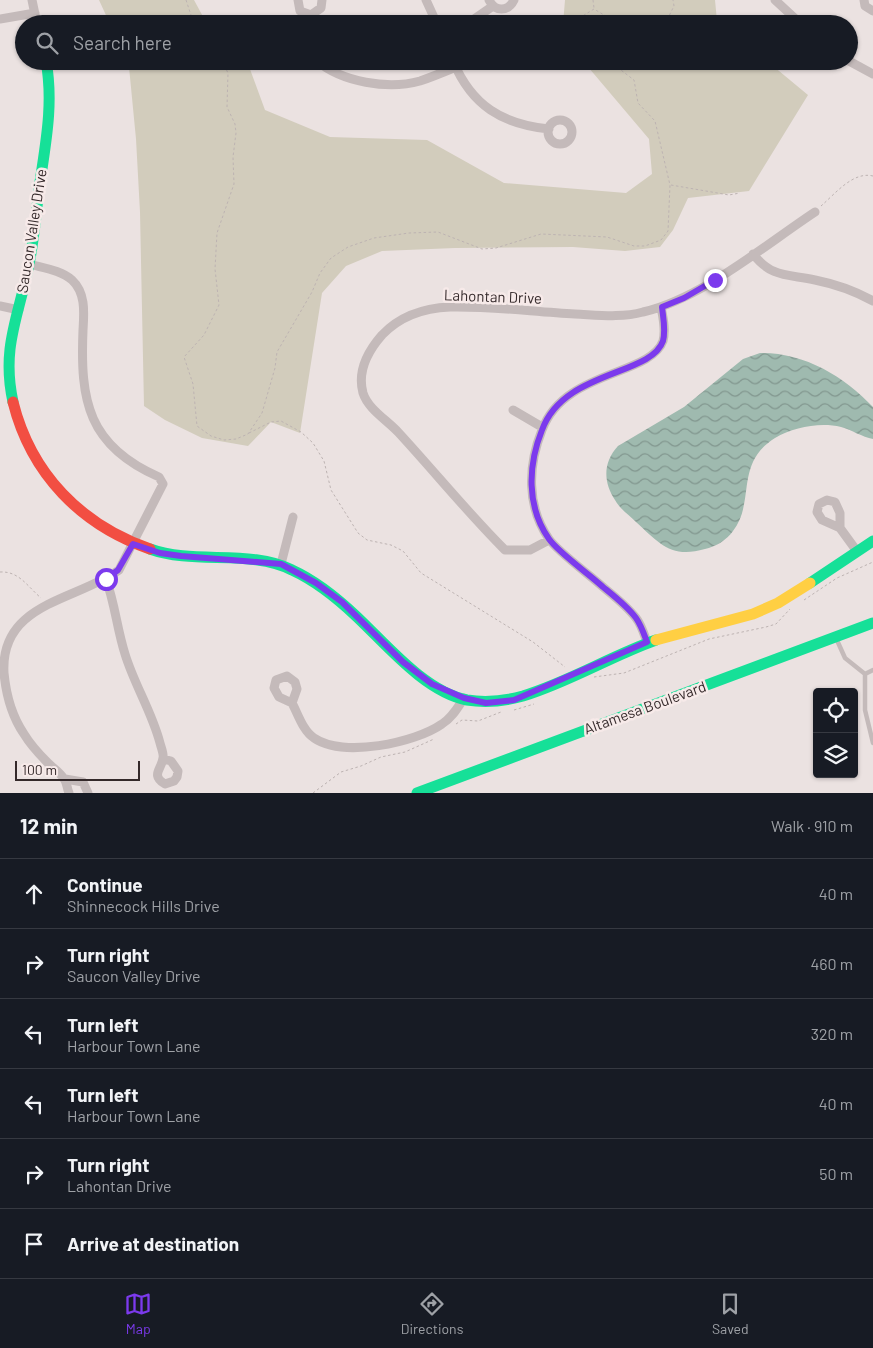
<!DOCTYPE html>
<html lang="en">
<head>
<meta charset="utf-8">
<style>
  body { margin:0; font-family:Barlow,sans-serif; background:#20242c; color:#f1f3f6 }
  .controls { position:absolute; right:15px; bottom:15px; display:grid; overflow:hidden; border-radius:5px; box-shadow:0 1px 4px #0004 }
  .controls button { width:45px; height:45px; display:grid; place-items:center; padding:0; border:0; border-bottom:1px solid #363941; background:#171b24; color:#f1f3f6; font:25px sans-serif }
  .scale { position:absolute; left:15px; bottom:12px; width:125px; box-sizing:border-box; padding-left:5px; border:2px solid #34292a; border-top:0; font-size:14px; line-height:18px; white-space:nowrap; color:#34292a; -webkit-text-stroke:4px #f7eae9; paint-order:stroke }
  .stop { position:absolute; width:15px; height:15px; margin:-11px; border:4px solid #7c3aed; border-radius:50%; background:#fff }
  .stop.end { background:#7c3aed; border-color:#fff; box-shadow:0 1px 5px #0008 }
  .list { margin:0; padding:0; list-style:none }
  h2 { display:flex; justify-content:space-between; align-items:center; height:65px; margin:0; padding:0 20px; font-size:21px }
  h2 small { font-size:16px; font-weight:400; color:#9ea1a6 }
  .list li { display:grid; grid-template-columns:32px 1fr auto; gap:15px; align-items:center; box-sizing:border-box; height:70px; padding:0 20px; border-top:1px solid #363941 }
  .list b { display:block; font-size:19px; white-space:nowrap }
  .list p { margin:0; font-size:16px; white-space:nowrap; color:#9ea1a6 }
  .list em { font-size:16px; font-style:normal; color:#9ea1a6 }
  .icon { flex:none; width:28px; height:28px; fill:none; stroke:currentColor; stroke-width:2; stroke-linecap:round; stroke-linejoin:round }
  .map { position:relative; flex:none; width:873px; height:793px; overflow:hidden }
  .search { position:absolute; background:#171b24; box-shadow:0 1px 4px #0004; left:15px; right:15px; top:15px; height:55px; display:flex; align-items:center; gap:12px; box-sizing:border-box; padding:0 18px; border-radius:28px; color:#9ea1a6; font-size:19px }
  .sheet { height:485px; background:#171b24 }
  nav { display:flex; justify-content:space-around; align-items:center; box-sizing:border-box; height:70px; border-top:1px solid #363941; background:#171b24; font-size:14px; color:#9ea1a6 }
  nav a { display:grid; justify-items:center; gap:2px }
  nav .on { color:#7c3aed }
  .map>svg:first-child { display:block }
</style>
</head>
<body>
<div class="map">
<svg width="873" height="793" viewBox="0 0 873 793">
  <defs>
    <pattern id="water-waves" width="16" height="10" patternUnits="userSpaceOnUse" patternTransform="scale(1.25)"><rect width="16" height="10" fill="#9fbaaf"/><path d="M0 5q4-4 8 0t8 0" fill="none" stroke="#82978f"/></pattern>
  </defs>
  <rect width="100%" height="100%" fill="#ebe2e1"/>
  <!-- green -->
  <path fill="#d2ccbc" d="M 99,0 L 194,0 L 207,24 L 110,24 Z
    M 565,0 L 715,0 L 717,21 L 720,24 L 563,24 Z
    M 126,61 L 247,61 L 265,110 L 330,137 L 427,140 L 504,183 L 626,193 L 652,174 L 649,139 L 583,61 L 767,61 L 808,95 L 749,191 L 688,198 L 673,230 L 660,247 L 625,251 L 573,247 L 455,248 L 382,251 L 346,266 L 322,293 L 300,433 L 271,422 L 248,446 L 202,438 L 165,420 L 144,406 L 140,212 L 136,139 L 129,67 Z"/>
  <!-- water -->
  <path fill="url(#water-waves)" d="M 760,353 C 803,352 844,376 873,407 L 873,439 C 862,437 852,430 841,427 C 820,422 794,427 775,438 C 734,464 756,501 733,531 C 727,540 715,547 705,549 C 671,559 659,543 636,522 C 629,515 620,509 615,500 C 603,482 603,462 618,446 L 684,407 L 743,359 Z"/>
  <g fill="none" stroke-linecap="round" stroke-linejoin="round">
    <!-- path -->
    <path stroke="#bdb3b2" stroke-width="1" stroke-dasharray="2.5 2.5" stroke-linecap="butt" d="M 186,0 L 194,24
      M 593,0 L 594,8
      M 579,24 L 581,17 L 594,9 L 619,24
      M 665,24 L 674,6 L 673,0
      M 222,61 L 228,73 L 227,107 L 235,124 L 236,133 L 233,157 L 234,184 L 217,233 L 215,269 L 219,305 L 204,335 L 184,357 L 193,384 L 197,426 L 211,436 L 224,440 L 236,439 L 248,434 L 262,413 L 275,368 L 277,352 L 312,292 L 320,273 L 331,258 L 348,247 L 374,238 L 409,233 L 438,232 L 482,249 L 496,248 L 541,234 L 607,237 L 634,246 L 645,246 L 661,240 L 668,231 L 670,185 L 655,121 L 638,103 L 634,80 L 609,61
      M 671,185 L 729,195 L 740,193
      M 821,206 C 835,194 853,171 873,176
      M 249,433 L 271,422 L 281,421 L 301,432 L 313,443 L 324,461 L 331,490 L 358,533 L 367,540 L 391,545 L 403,551 L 421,573 L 533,642 L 565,667
      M 0,572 C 19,571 27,586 41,598
      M 804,600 L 837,578 L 873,562
      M 594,677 L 624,673 L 709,639 L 766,627 L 776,624 L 790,609
      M 514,710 L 534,704
      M 456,724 L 462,720 L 478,721 L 501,712
      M 313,793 L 341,772 L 361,766 L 381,757 L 405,752 L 434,739"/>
    <!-- lane -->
    <path stroke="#c4baba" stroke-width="4.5" d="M 836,638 L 845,658 L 865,674 L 865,710 L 873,743
      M 865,674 L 873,670"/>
    <!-- street -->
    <path stroke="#c4baba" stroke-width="9" d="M 32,0 L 37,24
      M 298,0 L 300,11 L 311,15 L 321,8 L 322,0
      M 426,0 L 437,24
      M 489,0 C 495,12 508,12 514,0
      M 775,0 L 801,24
      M 864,0 L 865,6 L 873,11
      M 0,19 L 35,13
      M 467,24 L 493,6
      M 317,61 C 342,82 388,90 420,81 C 432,77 444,72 456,67
      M 453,61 C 472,106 502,124 549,129
      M 849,61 L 873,74
      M548 132a12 12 0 1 1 24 0a12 12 0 1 1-24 0Z
      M 753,254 C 772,278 787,274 815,280 C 835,284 855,291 873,301
      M 29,264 C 43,268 61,270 72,280 C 86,293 84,313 83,330 C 80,401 88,446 159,477 L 163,484 L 119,570 C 75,601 0,603 4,673 C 6,694 11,715 24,734 C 30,744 39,754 48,763 C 53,768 61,773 64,779 C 67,782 67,789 69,793
      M 0,306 L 19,310
      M 513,410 L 542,427
      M 840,528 L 822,520 L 817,512 L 819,504 L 827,500 L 835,502 L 840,513 L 840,528 L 856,550
      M 549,540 L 530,550 L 505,550 C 467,512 434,471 398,432 C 387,420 368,409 363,393 C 357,371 368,351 382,335 C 400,316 425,308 450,307 C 491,306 534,312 575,314 C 598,315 621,318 643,312 C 701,299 765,245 815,212
      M 281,564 L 293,517
      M 106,579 C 115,604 117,629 125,654 C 134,684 152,712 160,743 C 161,747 164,754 163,758 C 162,769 150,775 165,784 L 174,781 L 177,777 L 178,771 L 171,761 L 163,759
      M 647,642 C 644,634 641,624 636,618 C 627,606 614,596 603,587 C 590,575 558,552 549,539 C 526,506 528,465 542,430 C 564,370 650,376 663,341 C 666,330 663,317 661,307
      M 287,676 L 295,682 L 297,689 L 292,703 L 279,697 L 274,688 L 276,680 Z
      M 292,703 C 298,714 303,731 314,738 C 343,758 415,743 442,724 C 452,718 458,707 464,698
      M 65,779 L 83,782 L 88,793"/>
    <!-- fast -->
    <path stroke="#16e098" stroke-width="11" d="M 13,402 C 1,347 19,316 29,264 C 34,240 36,214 39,189 C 45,146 54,105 46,61
      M 150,549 C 194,565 251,549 292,570 C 316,581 337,598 356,616 C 386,644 425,692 467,700 C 486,703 505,701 523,696 C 569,682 611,656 656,640
      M 810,583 L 873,541
      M 417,793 L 873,623"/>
    <!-- slow -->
    <path stroke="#ffcf43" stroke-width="11" d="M 656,640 L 753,614 L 778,603 L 810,583"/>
    <!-- jam -->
    <path stroke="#f24e42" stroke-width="11" d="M 13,402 C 31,474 81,525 150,549"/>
  </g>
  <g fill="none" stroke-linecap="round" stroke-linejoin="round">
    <!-- route -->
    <path stroke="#7c3aed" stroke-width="6" d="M 106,579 L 118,570 L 133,544 L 160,553 L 181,556 L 281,564 L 316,583 L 342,602 L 403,662 L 432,684 L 464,698 L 486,703 L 514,700 L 647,642 C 644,634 641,625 636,618 C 627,606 614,596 603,587 C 589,574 559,553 549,539 C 526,506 528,465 542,430 C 564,370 651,376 663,341 C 666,330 663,317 662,307 L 684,298 L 715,280"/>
  </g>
  <g text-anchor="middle" stroke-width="5" stroke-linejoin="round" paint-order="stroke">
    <!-- street labels -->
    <g font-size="15" fill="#34292a" stroke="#f7eae9">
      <text transform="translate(32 231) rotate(-81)" y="5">Saucon Valley Drive</text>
      <text transform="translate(493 297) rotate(2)" y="5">Lahontan Drive</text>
      <text transform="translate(645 708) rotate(-20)" y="5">Altamesa Boulevard</text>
    </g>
  </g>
</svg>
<div class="controls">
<button><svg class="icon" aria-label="locate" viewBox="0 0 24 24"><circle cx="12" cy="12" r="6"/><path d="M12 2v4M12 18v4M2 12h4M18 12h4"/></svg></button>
<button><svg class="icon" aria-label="layers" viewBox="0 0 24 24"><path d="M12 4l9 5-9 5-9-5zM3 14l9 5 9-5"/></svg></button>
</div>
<div class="scale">100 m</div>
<div class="stop" style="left:106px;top:579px"></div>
<div class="stop end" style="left:715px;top:280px"></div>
<div class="search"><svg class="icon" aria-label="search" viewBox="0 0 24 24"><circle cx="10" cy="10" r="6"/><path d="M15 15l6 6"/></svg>Search here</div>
</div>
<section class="sheet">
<h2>12 min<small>Walk · 910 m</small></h2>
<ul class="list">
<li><svg class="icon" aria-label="ahead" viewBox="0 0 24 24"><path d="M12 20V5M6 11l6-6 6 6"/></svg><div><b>Continue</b><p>Shinnecock Hills Drive</p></div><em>40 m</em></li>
<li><svg class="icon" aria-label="right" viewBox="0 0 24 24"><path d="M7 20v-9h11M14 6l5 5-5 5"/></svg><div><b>Turn right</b><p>Saucon Valley Drive</p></div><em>460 m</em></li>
<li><svg class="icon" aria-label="left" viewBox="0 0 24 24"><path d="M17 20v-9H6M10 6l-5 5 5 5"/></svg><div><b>Turn left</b><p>Harbour Town Lane</p></div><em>320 m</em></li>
<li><svg class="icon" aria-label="left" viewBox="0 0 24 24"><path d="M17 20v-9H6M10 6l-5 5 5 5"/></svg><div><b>Turn left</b><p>Harbour Town Lane</p></div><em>40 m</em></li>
<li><svg class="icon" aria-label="right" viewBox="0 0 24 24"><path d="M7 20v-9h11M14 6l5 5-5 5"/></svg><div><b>Turn right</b><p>Lahontan Drive</p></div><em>50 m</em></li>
<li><svg class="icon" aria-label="arrive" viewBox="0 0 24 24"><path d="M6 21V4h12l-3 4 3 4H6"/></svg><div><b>Arrive at destination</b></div></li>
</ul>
</section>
<nav>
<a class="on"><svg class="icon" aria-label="map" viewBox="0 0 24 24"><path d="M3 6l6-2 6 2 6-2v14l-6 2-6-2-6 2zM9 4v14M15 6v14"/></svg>Map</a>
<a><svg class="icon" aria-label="directions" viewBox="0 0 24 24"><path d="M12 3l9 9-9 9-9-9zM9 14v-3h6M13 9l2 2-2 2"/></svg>Directions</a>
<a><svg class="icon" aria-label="saved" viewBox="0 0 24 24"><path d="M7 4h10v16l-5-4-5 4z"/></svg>Saved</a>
</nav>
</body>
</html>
